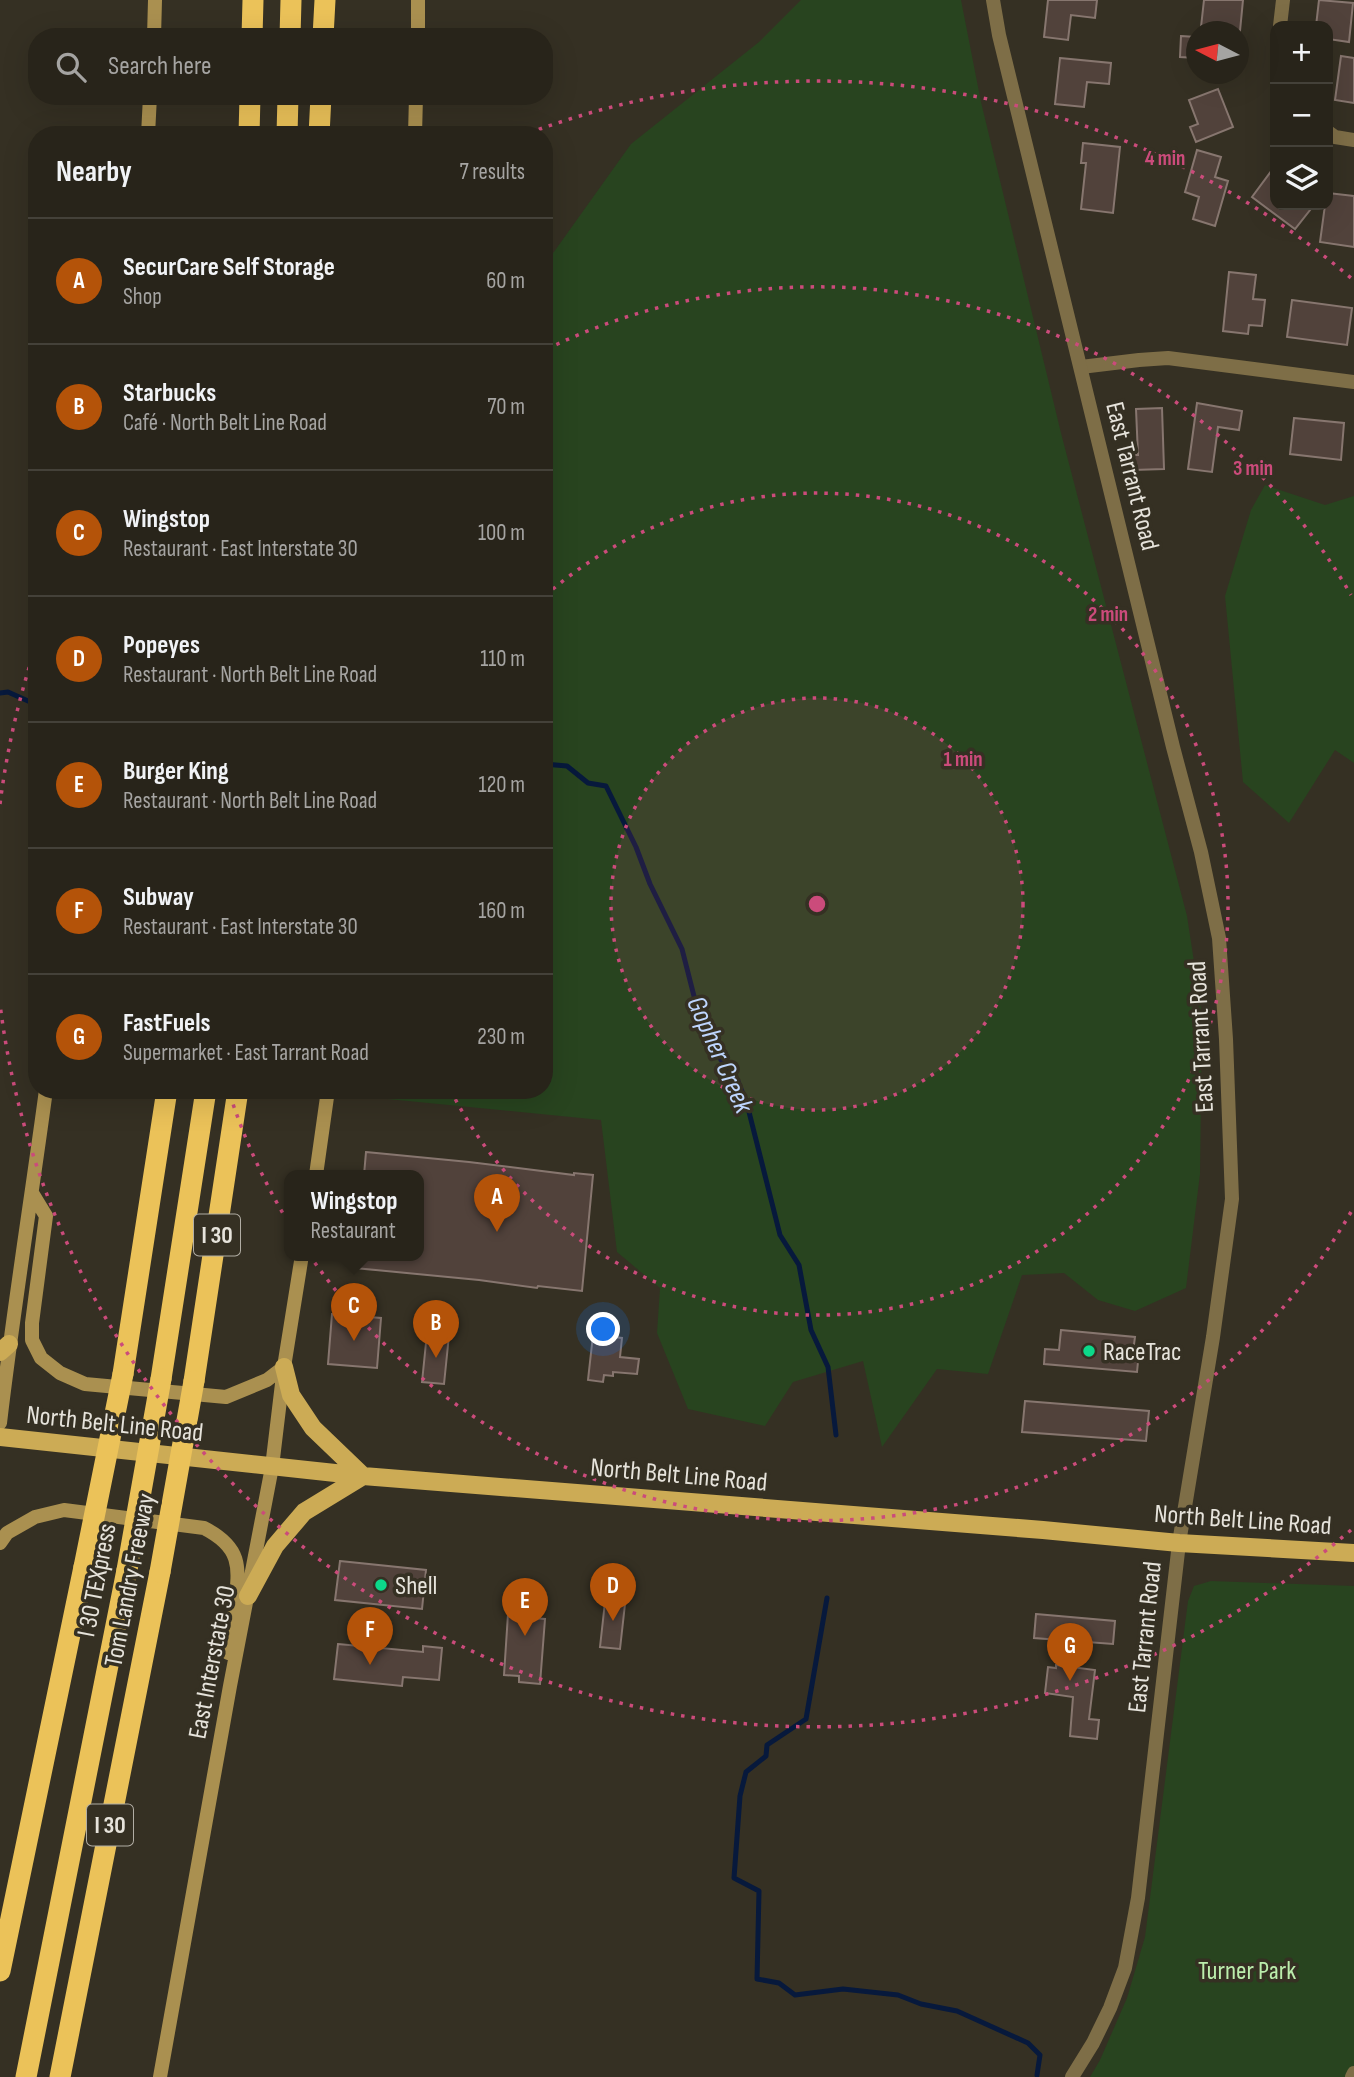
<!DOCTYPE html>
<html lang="en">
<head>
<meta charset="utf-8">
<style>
  body { margin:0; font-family:"Sofia Sans Condensed",sans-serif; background:#302c23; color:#f1f3f6 }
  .controls { position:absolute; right:21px; top:21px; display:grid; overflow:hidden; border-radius:14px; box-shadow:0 7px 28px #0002 }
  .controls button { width:63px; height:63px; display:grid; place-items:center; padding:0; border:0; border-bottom:2px solid #444139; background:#28241a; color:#f1f3f6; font:35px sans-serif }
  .compass { position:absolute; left:1186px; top:21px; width:63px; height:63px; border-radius:50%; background:#28241a; box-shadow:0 7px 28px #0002; rotate:276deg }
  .you { position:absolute; left:604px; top:1330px; width:24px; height:24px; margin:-18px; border:5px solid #fff; border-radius:50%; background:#1a73e8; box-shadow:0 0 0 10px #1a73e833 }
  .badge { display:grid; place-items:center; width:46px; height:46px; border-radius:50%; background:#b45309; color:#fff; font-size:23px; font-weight:700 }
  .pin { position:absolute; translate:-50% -58px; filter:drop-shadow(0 2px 4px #0008) }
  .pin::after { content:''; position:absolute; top:37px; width:24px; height:21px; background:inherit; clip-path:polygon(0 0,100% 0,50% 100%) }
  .popup { position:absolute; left:284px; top:1170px; width:140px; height:91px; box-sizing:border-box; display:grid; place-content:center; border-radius:14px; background:#28241a; filter:drop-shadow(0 2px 5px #0005); font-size:23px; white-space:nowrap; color:#a5a4a2 }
  .popup b { font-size:26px; color:#f1f3f6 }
  .popup::after { content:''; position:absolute; left:50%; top:100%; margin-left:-14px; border:14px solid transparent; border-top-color:#28241a }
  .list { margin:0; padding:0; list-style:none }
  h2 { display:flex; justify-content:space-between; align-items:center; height:91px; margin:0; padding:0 28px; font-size:30px }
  h2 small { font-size:23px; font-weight:400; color:#a5a4a2 }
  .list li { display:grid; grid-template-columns:46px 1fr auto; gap:21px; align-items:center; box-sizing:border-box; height:126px; padding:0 28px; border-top:2px solid #444139 }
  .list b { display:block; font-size:26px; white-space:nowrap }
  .list p { margin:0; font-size:23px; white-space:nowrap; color:#a5a4a2 }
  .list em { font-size:23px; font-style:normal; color:#a5a4a2 }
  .icon { flex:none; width:38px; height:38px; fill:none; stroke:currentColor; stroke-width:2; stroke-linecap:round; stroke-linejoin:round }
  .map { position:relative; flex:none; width:1354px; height:2077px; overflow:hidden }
  .search { position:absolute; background:#28241a; box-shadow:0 7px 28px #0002; left:28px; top:28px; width:525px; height:77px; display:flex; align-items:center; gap:18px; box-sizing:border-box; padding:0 24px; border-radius:28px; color:#a5a4a2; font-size:26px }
  .panel { position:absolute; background:#28241a; box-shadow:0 7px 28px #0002; left:28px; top:126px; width:525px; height:973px; border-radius:28px }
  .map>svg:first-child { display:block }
</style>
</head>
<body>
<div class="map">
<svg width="1354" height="2077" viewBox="0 0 1354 2077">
  <rect width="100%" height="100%" fill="#353023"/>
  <!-- green -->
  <path fill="#28441f" d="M 801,0 L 961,0 L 981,102 L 1061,433 L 1187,916 L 1202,1014 L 1200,1174 L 1186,1288 L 1135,1311 L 1098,1300 L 1064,1273 L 1022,1275 L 988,1374 L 937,1369 L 882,1447 L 863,1361 L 793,1382 L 765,1426 L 688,1409 L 657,1333 L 660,1288 L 617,1252 L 601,1120 L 367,1097 L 367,1090 L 544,1090 L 544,272 L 551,256 L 631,144 L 759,42 Z
    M 1265,485 L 1325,505 L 1354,496 L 1354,763 L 1335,750 L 1289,823 L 1243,782 L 1225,596 L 1251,510 Z
    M 1211,1581 L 1354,1586 L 1354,2077 L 1090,2077 L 1100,2060 L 1127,1998 L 1145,1937 L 1188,1601 L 1194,1586 Z"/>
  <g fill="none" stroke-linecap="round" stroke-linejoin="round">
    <!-- stream -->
    <path stroke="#07193c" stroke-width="5" d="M 0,693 L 8,692 L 37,705
      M 544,764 L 567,766 L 588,783 L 606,786 L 636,847 L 650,884 L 682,949 L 696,1004 L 721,1060 L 737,1079 L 747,1104 L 780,1235 L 799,1265 L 811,1330 L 828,1367 L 836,1435
      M 827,1598 L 806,1719 L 767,1745 L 766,1756 L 746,1772 L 740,1796 L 734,1878 L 759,1891 L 757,1979 L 779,1983 L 795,1995 L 843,1989 L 898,1995 L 921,2004 L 957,2011 L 1028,2043 L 1040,2055 L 1037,2075"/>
  </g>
  <!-- building -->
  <path fill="#51423b" stroke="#87766f" stroke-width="2" d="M 1048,0 L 1097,0 L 1095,18 L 1071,15 L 1068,40 L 1044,37 Z
    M 1204,0 L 1243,0 L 1240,31 L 1201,27 Z
    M 1319,0 L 1353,3 L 1349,42 L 1328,39 L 1328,26 L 1316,26 Z
    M 1181,36 L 1196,37 L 1196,58 L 1180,57 Z
    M 1341,56 L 1354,58 L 1354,103 L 1335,100 Z
    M 1060,58 L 1111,63 L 1109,84 L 1087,82 L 1084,107 L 1055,104 Z
    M 1218,89 L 1233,127 L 1196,142 L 1190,127 L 1198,124 L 1189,100 Z
    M 1083,143 L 1120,147 L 1113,213 L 1081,209 L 1086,163 L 1081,163 Z
    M 1197,150 L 1221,157 L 1215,177 L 1228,181 L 1215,226 L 1193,219 L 1199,197 L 1185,192 Z
    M 1275,166 L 1275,205 L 1314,205 L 1295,229 L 1252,197 Z
    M 1328,193 L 1354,196 L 1354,247 L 1320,242 L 1325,205 L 1328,205 Z
    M 1229,272 L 1256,275 L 1253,299 L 1265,300 L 1262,326 L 1249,325 L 1248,334 L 1223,331 Z
    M 1292,300 L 1352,308 L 1347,345 L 1287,337 Z
    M 1197,403 L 1242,411 L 1239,430 L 1218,427 L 1212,472 L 1188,469 Z
    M 1162,408 L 1164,469 L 1133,470 L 1133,455 L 1138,455 L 1136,409 Z
    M 1294,418 L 1344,423 L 1341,460 L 1290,454 Z
    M 366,1152 L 469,1162 L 574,1175 L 574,1173 L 593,1175 L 582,1291 L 538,1286 L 537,1288 L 479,1280 L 355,1268 L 356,1255 L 419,1255 L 419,1175 L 364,1175 Z
    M 332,1314 L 381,1318 L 377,1368 L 328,1364 Z
    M 1061,1330 L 1135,1337 L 1133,1352 L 1139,1352 L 1137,1372 L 1044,1364 L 1045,1349 L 1059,1350 Z
    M 427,1333 L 449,1335 L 444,1384 L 422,1382 Z
    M 593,1335 L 622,1338 L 620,1357 L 639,1359 L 637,1374 L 613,1372 L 613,1376 L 604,1375 L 603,1382 L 588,1380 Z
    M 1025,1401 L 1149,1411 L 1146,1441 L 1022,1432 Z
    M 340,1561 L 426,1570 L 422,1609 L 335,1600 Z
    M 606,1593 L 626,1595 L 620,1649 L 600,1647 Z
    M 508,1614 L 533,1616 L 533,1618 L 545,1619 L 540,1684 L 519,1682 L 519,1676 L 504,1675 Z
    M 1036,1614 L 1115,1621 L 1113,1644 L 1034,1638 Z
    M 338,1644 L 423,1652 L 423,1646 L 442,1648 L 439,1680 L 403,1677 L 402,1686 L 334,1679 Z
    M 1056,1665 L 1095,1670 L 1089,1719 L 1099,1720 L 1097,1739 L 1070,1736 L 1073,1697 L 1045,1693 L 1048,1667 L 1056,1668 Z"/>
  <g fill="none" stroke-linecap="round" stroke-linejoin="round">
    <!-- minor -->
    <path stroke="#7e6e47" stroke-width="14" d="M 1280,26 L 1283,0
      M 1328,132 L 1335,137 L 1354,140
      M 1081,367 L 1139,360 L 1168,358 L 1354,382
      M 1352,2077 L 1354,2073"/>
    <!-- tertiary -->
    <path stroke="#7e6e47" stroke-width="14" d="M 993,0 L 999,35 L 1173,747 L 1201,852 L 1219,938 L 1226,1039 L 1232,1199 L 1213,1337 L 1179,1543 L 1138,1898 L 1125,1968 L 1110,2008 L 1093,2043 L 1072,2077"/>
    <!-- secondary -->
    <path stroke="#aa9050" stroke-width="14" d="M 154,37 L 155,0
      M 418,37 L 418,0
      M 148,135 L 150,96
      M 415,135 L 416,96
      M 316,1175 L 328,1090
      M 32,1193 L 46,1216 L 32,1323 L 32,1340 L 41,1358 L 60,1373 L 85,1384 L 226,1397 L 267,1380 L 284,1367
      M 0,1423 C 13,1312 31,1201 46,1090
      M 0,1543 L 7,1533 L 35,1517 L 64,1510 L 204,1528 C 241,1547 240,1566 235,1603 C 233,1620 230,1636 228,1653
      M 160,2077 L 230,1686 L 272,1467 L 284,1367 L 302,1255"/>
    <!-- primary -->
    <path stroke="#ccab55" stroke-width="18" d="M 0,1352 L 9,1344
      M 284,1367 L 291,1395 L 313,1428 L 363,1476
      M 0,1437 L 363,1476 L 1043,1530 L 1179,1543 L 1354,1553
      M 248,1596 L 275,1546 L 304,1512 L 363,1476"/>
    <!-- motorway -->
    <path stroke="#ebc259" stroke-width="21" d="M 252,37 L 253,0
      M 290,37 L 291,0
      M 323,37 L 325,0
      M 249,135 L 250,96
      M 287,135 L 288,96
      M 319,135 L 321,96
      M 123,1374 L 167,1090
      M 161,1379 L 206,1090
      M 194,1381 L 238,1090
      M 0,1971 L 84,1567
      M 26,2077 L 127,1570
      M 60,2077 L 160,1572"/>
    <!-- motorway-bridge -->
    <path stroke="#ebc259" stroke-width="21" d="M 84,1567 L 123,1374
      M 127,1570 L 161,1379
      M 160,1572 L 194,1381"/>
  </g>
  <!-- distance rings -->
  <circle cx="817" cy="904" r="206" fill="#cb4b7b" fill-opacity=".12"/>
  <g fill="none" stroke="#cb4b7b" stroke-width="3.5" stroke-dasharray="3.5 7">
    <circle cx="817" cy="904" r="206"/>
    <path d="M545 596A411 411 0 1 1 451 1091"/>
    <path d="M1351 1212A617 617 0 0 1 230 1095M547 349A617 617 0 0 1 1351 595"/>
    <path d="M1351 1530A823 823 0 0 1 0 1004M0 804A823 823 0 0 1 37 643M529 133A823 823 0 0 1 1351 278"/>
  </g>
  <!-- markers -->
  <g fill="#0cd98a" stroke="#353023" stroke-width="2.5">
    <circle cx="1089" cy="1351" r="7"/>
    <circle cx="381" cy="1585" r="7"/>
  </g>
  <g text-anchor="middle" stroke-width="7" stroke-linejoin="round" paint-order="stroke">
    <!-- shield labels -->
    <g fill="#353023" stroke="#b1ada4" stroke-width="2">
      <rect x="194" y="1214.5" width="46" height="41" rx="5"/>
      <rect x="87" y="1804.5" width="46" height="41" rx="5"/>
    </g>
    <g font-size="24" font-weight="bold" fill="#e6e3db">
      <text x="217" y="1243">I 30</text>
      <text x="110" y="1833">I 30</text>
    </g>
    <!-- street labels -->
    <g font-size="26" fill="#e6e3db" stroke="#353023">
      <text transform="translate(1133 476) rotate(76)" y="9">East Tarrant Road</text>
      <text transform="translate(1200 1037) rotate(-93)" y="9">East Tarrant Road</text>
      <text transform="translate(115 1423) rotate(6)" y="9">North Belt Line Road</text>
      <text transform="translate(679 1474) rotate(5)" y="9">North Belt Line Road</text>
      <text transform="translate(1243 1519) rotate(4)" y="9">North Belt Line Road</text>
      <text transform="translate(96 1580) rotate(-79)" y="9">I 30 TEXpress</text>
      <text transform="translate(129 1580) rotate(-79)" y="9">Tom Landry Freeway</text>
      <text transform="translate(1144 1637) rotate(-84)" y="9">East Tarrant Road</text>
      <text transform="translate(211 1662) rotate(-79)" y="9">East Interstate 30</text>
    </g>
    <!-- poi labels -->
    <g font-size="26" fill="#e6e3db" stroke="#353023" text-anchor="start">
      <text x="1103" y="1360">RaceTrac</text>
      <text x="395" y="1594">Shell</text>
    </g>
    <!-- park labels -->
    <g font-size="26" fill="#bbedac" stroke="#353023">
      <text x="1247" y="1979">Turner Park</text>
    </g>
    <!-- water labels -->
    <g font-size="28" font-style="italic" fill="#bed5fd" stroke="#353023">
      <text transform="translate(721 1054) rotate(66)" y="10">Gopher Creek</text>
    </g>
  </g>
  <circle cx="817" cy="904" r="10" fill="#cb4b7b" stroke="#353023" stroke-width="3.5"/>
  <g font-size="21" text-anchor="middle" font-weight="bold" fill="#cb4b7b" stroke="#353023" stroke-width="7" stroke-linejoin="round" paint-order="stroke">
    <text x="1165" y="165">4 min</text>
    <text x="1253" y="475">3 min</text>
    <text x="1108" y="621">2 min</text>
    <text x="963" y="766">1 min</text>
  </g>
</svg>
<div class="controls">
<button>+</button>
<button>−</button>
<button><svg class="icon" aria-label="layers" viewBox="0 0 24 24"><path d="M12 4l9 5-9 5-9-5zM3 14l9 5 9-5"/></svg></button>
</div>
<svg class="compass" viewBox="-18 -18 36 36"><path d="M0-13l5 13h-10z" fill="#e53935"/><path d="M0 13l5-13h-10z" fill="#a5a4a2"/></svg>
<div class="you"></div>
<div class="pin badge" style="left:497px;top:1232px">A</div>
<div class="pin badge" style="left:436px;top:1358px">B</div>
<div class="pin badge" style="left:354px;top:1341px">C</div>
<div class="popup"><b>Wingstop</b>Restaurant</div>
<div class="pin badge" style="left:613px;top:1621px">D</div>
<div class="pin badge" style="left:525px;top:1636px">E</div>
<div class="pin badge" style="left:370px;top:1665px">F</div>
<div class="pin badge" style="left:1070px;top:1681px">G</div>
<div class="search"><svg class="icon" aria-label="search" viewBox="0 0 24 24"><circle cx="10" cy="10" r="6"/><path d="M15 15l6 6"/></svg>Search here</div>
<section class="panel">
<h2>Nearby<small>7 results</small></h2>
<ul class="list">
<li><span class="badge">A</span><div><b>SecurCare Self Storage</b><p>Shop</p></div><em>60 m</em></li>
<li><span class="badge">B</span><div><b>Starbucks</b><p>Café · North Belt Line Road</p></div><em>70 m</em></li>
<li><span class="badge">C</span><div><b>Wingstop</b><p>Restaurant · East Interstate 30</p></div><em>100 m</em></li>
<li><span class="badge">D</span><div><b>Popeyes</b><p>Restaurant · North Belt Line Road</p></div><em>110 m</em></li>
<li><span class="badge">E</span><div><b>Burger King</b><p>Restaurant · North Belt Line Road</p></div><em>120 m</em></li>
<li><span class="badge">F</span><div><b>Subway</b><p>Restaurant · East Interstate 30</p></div><em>160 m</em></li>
<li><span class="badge">G</span><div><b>FastFuels</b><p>Supermarket · East Tarrant Road</p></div><em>230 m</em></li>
</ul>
</section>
</div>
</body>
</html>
